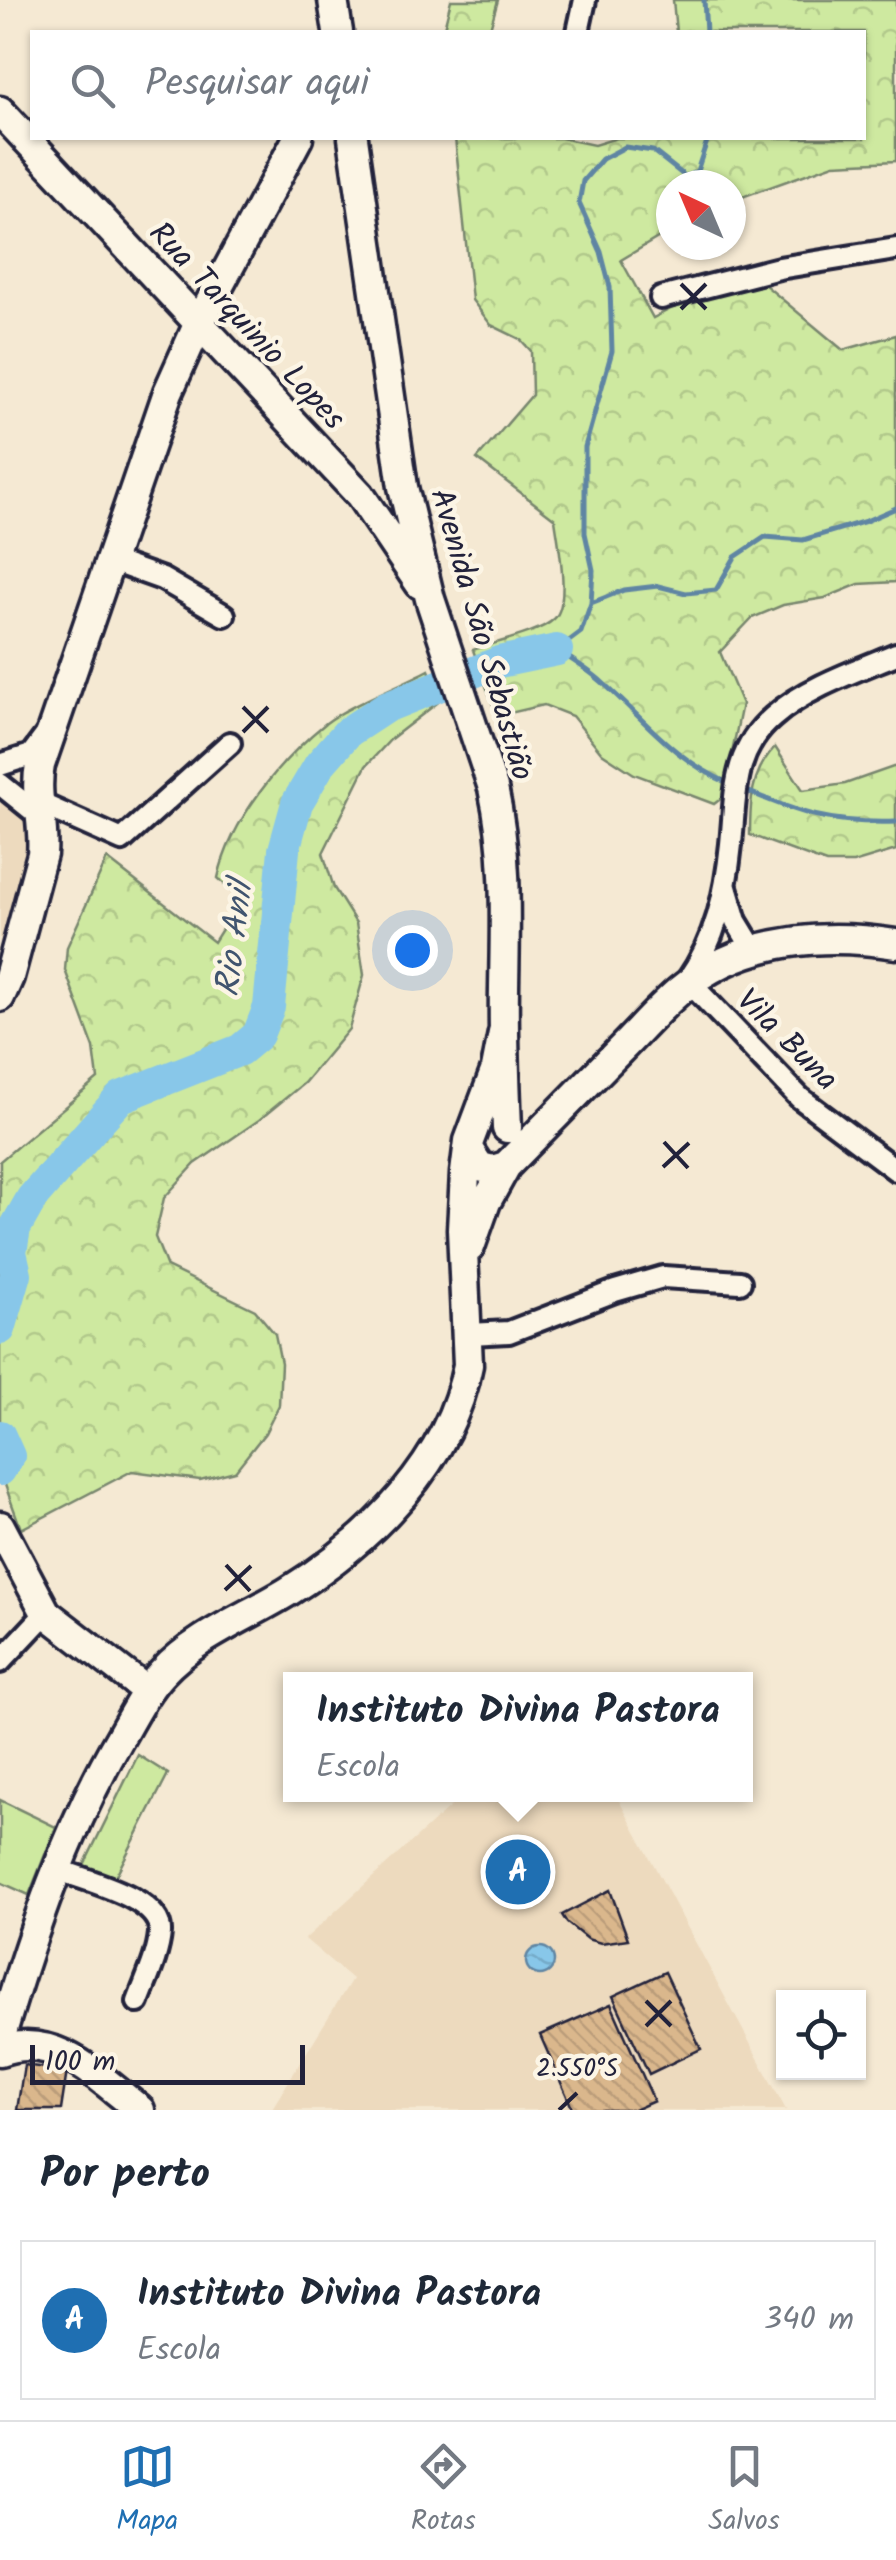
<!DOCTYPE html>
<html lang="pt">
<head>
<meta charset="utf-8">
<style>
  body { margin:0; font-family:Kalam,sans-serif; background:#f2f2f3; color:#1f2937 }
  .controls { position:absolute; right:30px; bottom:30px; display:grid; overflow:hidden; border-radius:0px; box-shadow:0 2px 8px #0004 }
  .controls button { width:90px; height:90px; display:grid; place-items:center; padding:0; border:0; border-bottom:2px solid #e0e1e3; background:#fff; color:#1f2937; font:50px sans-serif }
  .compass { position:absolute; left:656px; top:170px; width:90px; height:90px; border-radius:50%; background:#fff; box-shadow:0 2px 8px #0004; rotate:316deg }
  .scale { position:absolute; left:30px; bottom:25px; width:275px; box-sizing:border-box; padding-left:10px; border:5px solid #22223b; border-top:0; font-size:28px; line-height:35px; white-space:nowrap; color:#22223b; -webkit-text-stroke:8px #fcf5e5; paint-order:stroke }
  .you { position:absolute; left:412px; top:950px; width:35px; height:35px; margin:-25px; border:8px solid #fff; border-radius:50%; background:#1a73e8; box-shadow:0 0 0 15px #1a73e833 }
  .badge { display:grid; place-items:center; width:65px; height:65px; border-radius:50%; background:#1f6fb2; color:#fff; font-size:32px; font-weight:700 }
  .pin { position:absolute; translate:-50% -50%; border:5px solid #fff; box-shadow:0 2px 10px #0006 }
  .popup { position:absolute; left:283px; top:1672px; width:470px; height:130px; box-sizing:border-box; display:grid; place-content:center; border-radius:0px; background:#fff; filter:drop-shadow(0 2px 8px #0005); font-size:32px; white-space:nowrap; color:#747a83 }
  .popup b { font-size:38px; color:#1f2937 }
  .popup::after { content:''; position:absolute; left:50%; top:100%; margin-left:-20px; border:20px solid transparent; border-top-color:#fff }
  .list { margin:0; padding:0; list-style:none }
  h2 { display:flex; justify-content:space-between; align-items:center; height:130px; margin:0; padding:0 40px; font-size:42px }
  h2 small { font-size:32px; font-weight:400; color:#747a83 }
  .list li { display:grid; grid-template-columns:65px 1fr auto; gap:30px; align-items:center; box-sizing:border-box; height:160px; margin:0 20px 20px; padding:0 20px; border:2px solid #e0e1e3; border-radius:0px }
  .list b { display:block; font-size:38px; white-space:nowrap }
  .list p { margin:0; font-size:32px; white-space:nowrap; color:#747a83 }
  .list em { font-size:32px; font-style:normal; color:#747a83 }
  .icon { flex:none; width:55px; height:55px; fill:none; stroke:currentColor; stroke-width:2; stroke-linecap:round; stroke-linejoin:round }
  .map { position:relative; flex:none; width:896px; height:2110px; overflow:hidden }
  .search { position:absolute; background:#fff; box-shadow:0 2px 8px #0004; left:30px; right:30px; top:30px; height:110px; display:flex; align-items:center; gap:25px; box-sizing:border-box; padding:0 35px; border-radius:0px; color:#747a83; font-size:38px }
  .sheet { height:310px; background:#fff }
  nav { display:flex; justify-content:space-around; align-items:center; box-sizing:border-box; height:140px; border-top:2px solid #e0e1e3; background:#fff; font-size:28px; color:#747a83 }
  nav a { display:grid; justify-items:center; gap:5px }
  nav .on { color:#1f6fb2 }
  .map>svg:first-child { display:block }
</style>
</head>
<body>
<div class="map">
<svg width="896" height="2110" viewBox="0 0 896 2110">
  <defs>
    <pattern id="forest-crowns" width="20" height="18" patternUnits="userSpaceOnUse" patternTransform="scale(2.5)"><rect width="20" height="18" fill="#cee9a0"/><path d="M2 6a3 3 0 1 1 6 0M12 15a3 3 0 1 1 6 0" fill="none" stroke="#b1c88b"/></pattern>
    <pattern id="water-waves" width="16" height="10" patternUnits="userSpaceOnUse" patternTransform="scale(2.5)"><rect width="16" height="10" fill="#88c7e9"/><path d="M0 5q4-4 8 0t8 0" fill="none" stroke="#75abc9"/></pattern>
    <pattern id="building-back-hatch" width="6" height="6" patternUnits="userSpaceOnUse" patternTransform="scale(2.5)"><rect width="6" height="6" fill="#dab78c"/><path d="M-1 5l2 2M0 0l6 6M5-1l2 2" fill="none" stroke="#bb9d7a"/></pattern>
  </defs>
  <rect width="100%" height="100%" fill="#f5e9d3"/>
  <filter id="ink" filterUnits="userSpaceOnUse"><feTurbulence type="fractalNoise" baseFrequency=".01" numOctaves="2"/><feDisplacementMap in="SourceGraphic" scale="20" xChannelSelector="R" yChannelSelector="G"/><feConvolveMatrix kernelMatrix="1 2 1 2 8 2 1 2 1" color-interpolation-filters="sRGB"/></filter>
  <g filter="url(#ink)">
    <!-- built -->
    <path fill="#eddabe" d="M 0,792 L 21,808 L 28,822 L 32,844 L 0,968 Z
      M 471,1794 L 616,1795 L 786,2110 L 271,2110 L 352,1979 L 305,1939 L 451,1806 Z"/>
    <!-- forest -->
    <path fill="url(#forest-crowns)" stroke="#78866e" stroke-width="2.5" d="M 451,0 L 498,0 L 489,32 L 443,32 Z
      M 673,0 L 896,0 L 896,161 L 834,164 L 731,201 L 731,185 L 671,185 L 671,230 L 621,260 L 653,318 L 690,299 L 764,284 L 843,350 L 896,335 L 896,582 L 859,584 L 825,598 L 783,605 L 752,618 L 720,652 L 742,704 L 723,797 L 714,804 L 634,774 L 602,753 L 572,716 L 544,705 L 497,716 L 473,650 C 493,643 540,633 554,619 C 571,604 558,541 555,519 L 477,459 L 532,395 L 531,351 L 520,339 L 491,325 L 472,300 L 455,138 L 561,138 L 594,145 L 617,138 L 864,138 L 864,32 L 676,32 Z
      M 429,670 L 441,700 L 392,738 L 366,766 L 323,853 L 334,888 L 356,923 L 364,975 L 349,1029 L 304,1083 L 259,1120 L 195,1164 L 164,1198 L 155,1237 L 167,1267 L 255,1310 L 275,1334 L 281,1363 L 279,1405 L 265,1433 L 235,1471 L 200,1480 L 132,1471 L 21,1529 L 0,1471 L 0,1161 L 98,1079 L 94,1048 L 65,970 L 67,947 L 107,859 L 214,942 L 241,899 L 218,878 C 230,821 280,760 326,723 C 351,704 399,686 429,670 Z
      M 775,747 L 803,790 L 845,784 L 896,766 L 896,850 L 853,863 L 826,863 L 750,835 C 750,802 751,772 775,747 Z"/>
    <!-- green -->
    <path fill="#cee9a0" stroke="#78866e" stroke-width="2.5" d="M 138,1755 L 168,1774 L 111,1885 L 81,1871 Z
      M 0,1800 L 56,1827 L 29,1895 L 0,1882 Z"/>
    <!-- water -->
    <path fill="url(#water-waves)" stroke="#5f85a3" stroke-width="2.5" d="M526 1961a14 14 0 1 1 28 0a14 14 0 1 1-28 0Z"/>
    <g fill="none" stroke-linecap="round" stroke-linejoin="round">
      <!-- stream -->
      <path stroke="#5f85a3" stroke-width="5" d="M 704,0 L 706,32
        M 708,138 L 697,171 L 686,177 L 653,151 L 625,147 L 602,159 L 583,181 L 579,203 L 601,252 L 610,287 L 612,351 L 585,447 L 585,533 L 593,570 L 591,603 L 581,632 L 557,650 C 572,660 589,670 602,682 C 647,722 673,759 730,784
        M 591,603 L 624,590 L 658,586 L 686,593 L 716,590 L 735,557 L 765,537 L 803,540 L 866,521 L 896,508
        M 740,788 C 800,814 830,824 896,822"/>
      <!-- river -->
      <path stroke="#88c7e9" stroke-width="32" d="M 0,1329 L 16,1274 L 11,1252 L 15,1228 L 32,1198 L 102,1118 L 121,1097 L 240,1050 L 258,1035 L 269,1007 L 284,850 L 297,803 L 320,764 L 348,732 L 386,707 L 499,662 L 557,650
        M 0,1436 L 9,1456 L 0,1470"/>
    </g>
    <!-- building -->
    <path fill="url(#building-back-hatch)" stroke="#22223b" stroke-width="2.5" d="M 610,1890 L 628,1939 L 601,1943 L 587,1939 L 567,1923 L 562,1915 Z
      M 665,1972 L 701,2049 L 649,2074 L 613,1996 Z
      M 611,2004 L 654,2101 L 634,2110 L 573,2110 L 540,2035 Z
      M 24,2065 L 67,2071 L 61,2110 L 17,2110 Z"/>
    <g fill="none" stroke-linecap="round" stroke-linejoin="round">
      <!-- minor casing -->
      <g stroke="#22223b" stroke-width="28">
        <path id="minor" d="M 578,32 L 585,0
          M 661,298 L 779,268 L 896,249
          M 109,560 L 162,579 L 224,615
          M 0,765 L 31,755 L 46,735
          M 0,784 L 41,817
          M 39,803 L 122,840 L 230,743
          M 726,887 L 736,921 L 753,949
          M 687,981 C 716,940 726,893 731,844 C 736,795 732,752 773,717 C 806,688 855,671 896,654
          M 690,983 L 800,1098 L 896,1170
          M 469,1334 L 509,1332 L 615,1291 L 663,1277 L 740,1282
          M 0,1662 L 46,1613
          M 57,1869 C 85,1881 162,1897 160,1933 C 158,1956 146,1980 138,2002"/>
      </g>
      <!-- major casing -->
      <g stroke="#22223b" stroke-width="35">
        <path id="major" d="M 333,0 L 338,32
          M 0,111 L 360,495 L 420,584
          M 353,138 L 403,487 L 430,599 L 493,788 C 508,854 505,920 504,988 C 503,1035 505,1081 507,1128
          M 0,997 L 9,977 L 42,854 C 45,824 34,795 40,765 L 168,392 L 198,325 L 298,138
          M 468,1149 L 480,1167 L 493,1170 L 506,1166 C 544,1127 582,1089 619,1051 C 639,1031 658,1009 679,991 C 741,939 819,932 896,944
          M 470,1247 L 486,1202 L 506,1166
          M 0,1526 L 46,1613 L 147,1691
          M 0,2039 C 31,1936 66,1830 121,1736 C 133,1715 145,1691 162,1673 C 196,1636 247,1617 289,1591 C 371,1540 450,1462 468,1365 L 462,1229 L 465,1173 L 469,1141 L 496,1069 L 503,1033
          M 0,2051 C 55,2030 100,2079 140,2110"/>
      </g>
      <!-- minor -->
      <use href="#minor" stroke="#fcf5e5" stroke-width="20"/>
      <!-- major -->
      <use href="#major" stroke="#fcf5e5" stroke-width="28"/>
    </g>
  </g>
  <!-- ticks -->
  <path fill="none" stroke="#22223b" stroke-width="4" d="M 681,284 L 706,309M 681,309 L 706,284M 243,707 L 268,732M 243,732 L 268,707M 664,1142 L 688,1168M 663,1167 L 689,1143M 226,1565 L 250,1591M 225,1590 L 251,1566M 646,2001 L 671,2026M 646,2026 L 671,2001M 559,2110 L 577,2093"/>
  <g text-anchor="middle" stroke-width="9" stroke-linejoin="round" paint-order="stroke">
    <!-- street labels -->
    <g font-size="32" fill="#22223b" stroke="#fcf5e5">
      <text transform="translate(248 325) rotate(47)" y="11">Rua Tarquinio Lopes</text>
      <text transform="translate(483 634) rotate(74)" y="11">Avenida São Sebastião</text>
      <text transform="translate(788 1039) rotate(45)" y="11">Vila Buna</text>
    </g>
    <!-- water labels -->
    <g font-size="35" font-style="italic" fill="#41546f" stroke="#fcf5e5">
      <text transform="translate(233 939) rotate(-83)" y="12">Rio Anil</text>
    </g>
  </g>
  <g font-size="25" text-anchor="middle" fill="#22223b" stroke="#fcf5e5" stroke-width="9" stroke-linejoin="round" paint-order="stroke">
    <text x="577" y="2076">2.550°S</text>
  </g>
</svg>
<div class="controls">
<button><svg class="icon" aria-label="locate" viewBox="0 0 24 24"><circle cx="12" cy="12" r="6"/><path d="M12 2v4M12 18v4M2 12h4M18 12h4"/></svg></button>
</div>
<svg class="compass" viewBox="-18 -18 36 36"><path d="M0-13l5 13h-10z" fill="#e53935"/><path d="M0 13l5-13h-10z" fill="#747a83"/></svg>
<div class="scale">100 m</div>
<div class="you"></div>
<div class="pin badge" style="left:518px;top:1872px">A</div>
<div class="popup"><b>Instituto Divina Pastora</b>Escola</div>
<div class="search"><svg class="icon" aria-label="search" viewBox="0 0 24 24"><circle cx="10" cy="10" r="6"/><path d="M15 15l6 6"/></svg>Pesquisar aqui</div>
</div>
<section class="sheet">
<h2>Por perto<small></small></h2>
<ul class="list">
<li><span class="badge">A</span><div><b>Instituto Divina Pastora</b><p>Escola</p></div><em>340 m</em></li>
</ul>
</section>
<nav>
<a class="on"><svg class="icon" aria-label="map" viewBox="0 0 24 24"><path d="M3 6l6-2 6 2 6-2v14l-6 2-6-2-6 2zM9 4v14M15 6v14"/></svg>Mapa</a>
<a><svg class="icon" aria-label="directions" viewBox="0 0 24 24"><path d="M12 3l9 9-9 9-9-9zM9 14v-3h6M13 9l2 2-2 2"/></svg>Rotas</a>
<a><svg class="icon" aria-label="saved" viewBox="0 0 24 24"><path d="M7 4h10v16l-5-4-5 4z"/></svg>Salvos</a>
</nav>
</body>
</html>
